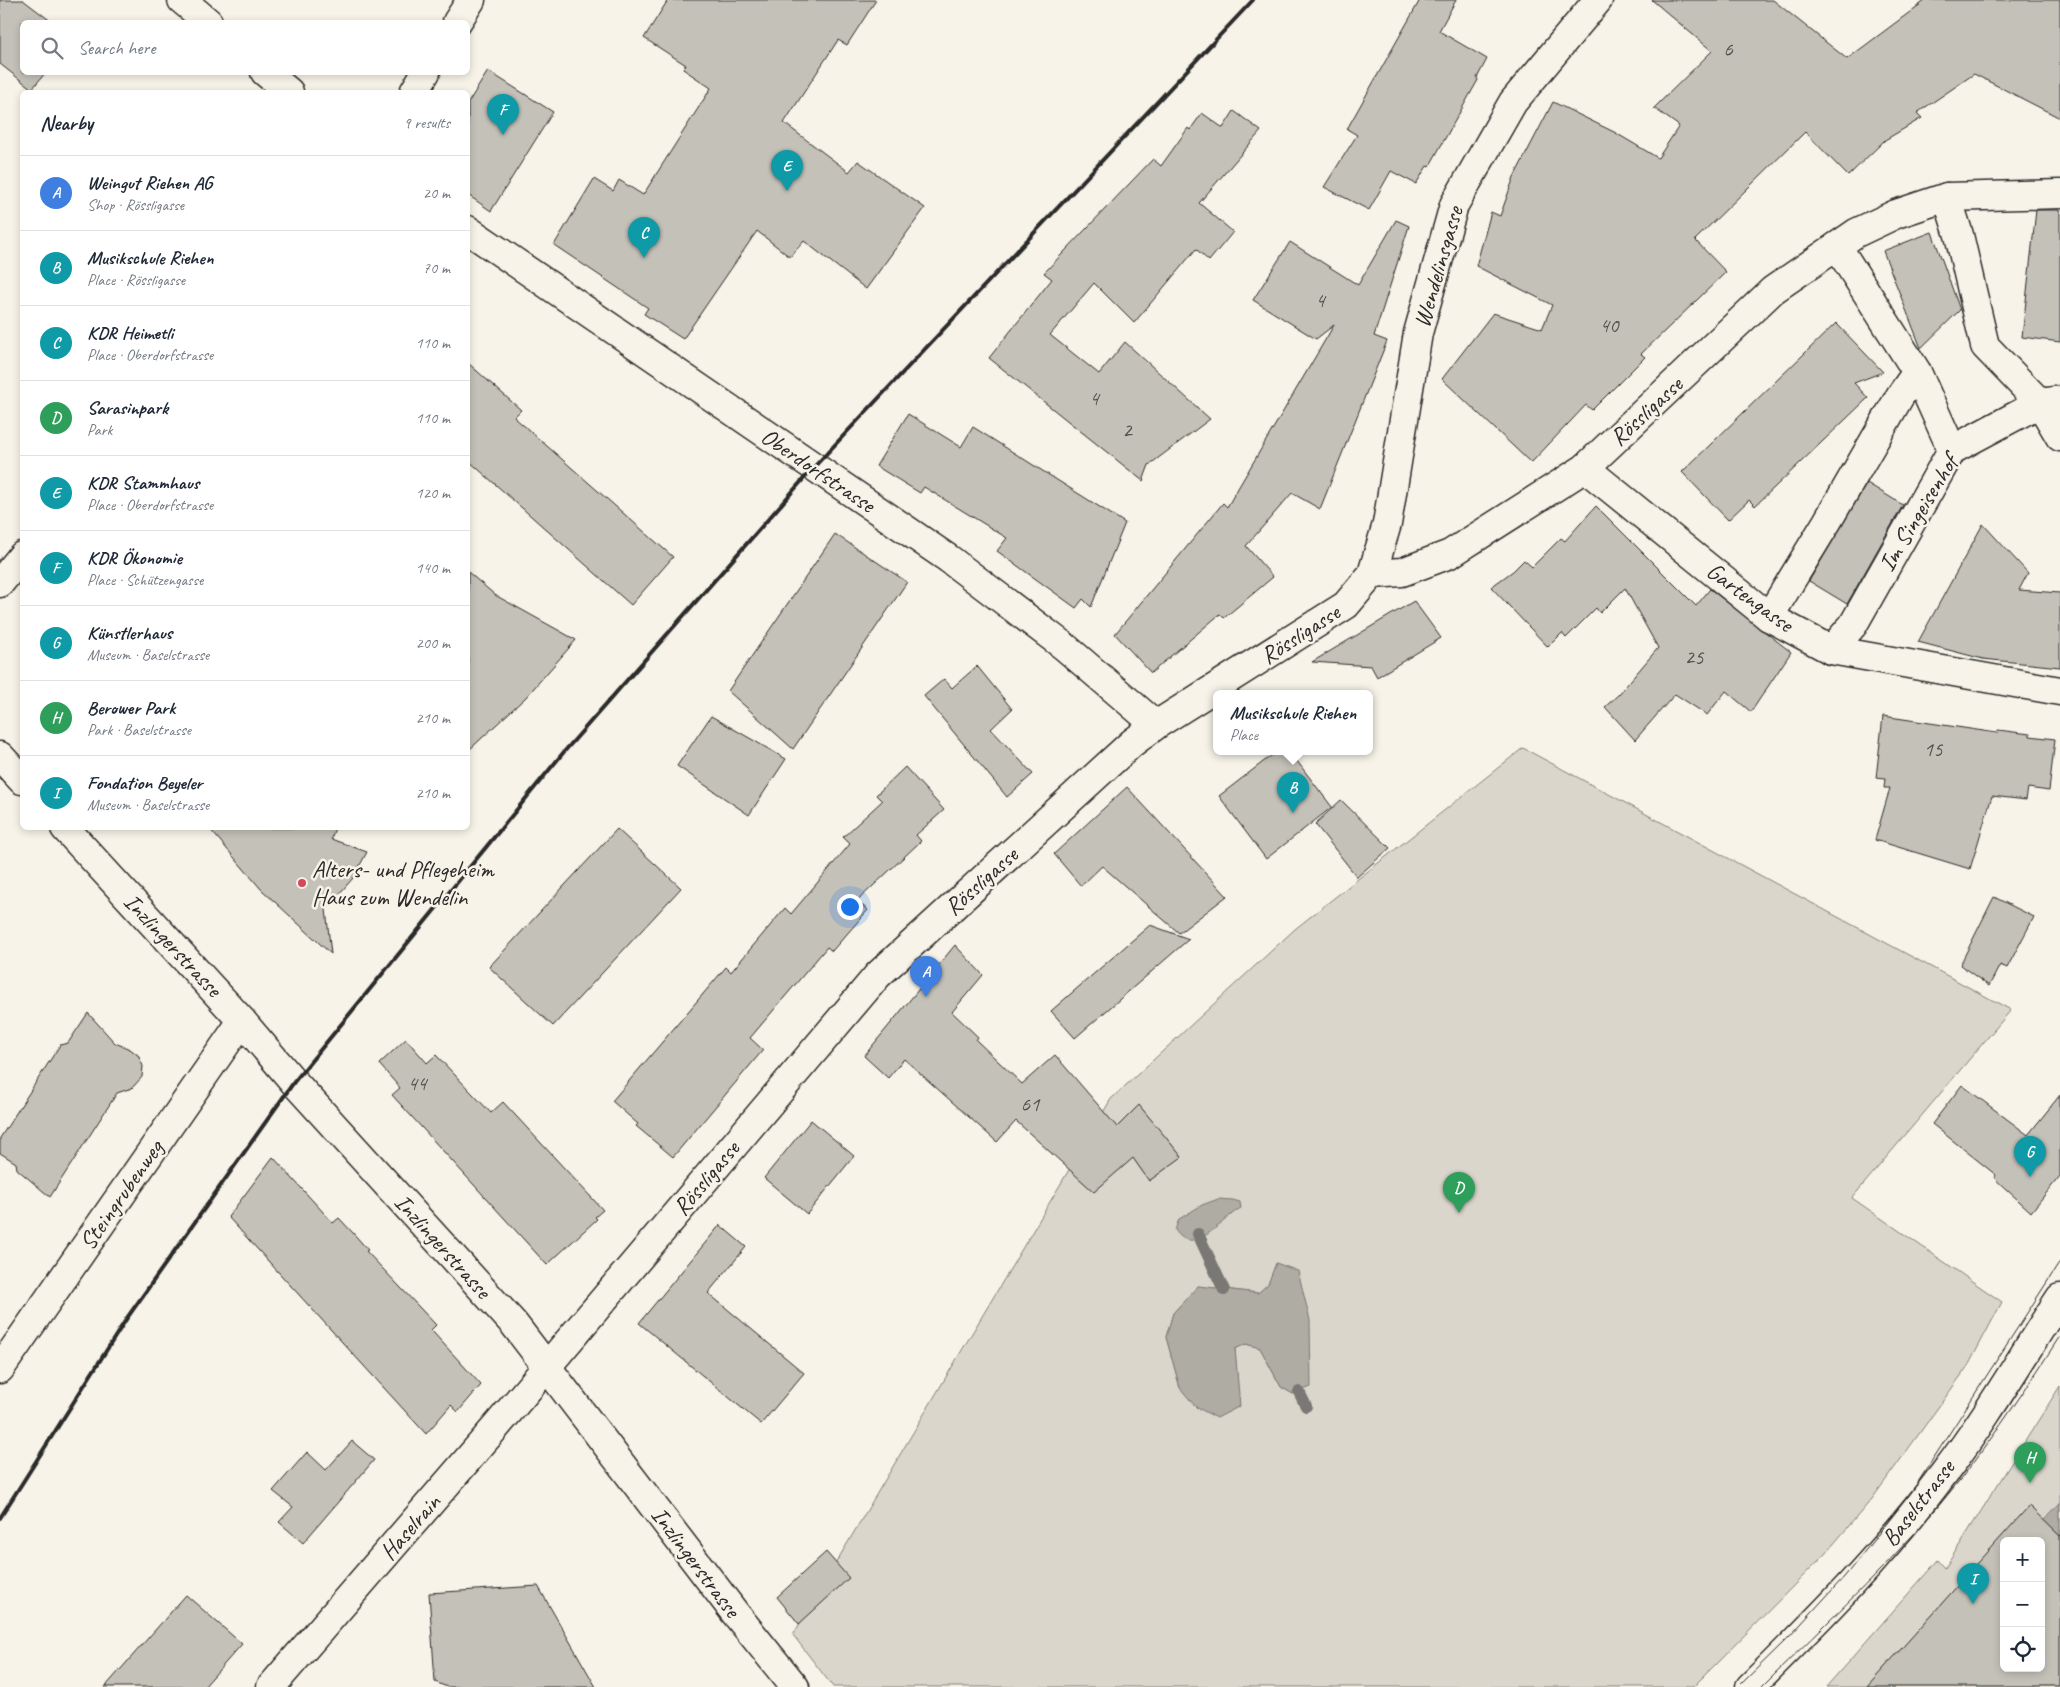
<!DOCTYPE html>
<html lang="en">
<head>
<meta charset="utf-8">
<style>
  body { margin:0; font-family:Caveat,sans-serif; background:#f2f2f3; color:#1f2937 }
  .controls { position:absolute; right:15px; bottom:15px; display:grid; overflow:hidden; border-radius:8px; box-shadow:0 2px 8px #0003 }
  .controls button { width:45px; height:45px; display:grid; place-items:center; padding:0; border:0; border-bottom:1px solid #e0e1e3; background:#fff; color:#1f2937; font:25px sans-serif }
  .you { position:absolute; left:849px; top:906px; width:18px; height:18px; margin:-12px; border:4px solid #fff; border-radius:50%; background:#1a73e8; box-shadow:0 0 0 8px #1a73e833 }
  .badge { display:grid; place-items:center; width:32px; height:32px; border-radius:50%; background:#d1495b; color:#fff; font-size:16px; font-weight:700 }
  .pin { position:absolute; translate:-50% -41px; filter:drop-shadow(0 1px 2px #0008) }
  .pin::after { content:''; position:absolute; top:26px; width:18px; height:15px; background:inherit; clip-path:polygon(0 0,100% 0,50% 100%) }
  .popup { position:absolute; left:1213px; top:690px; width:160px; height:65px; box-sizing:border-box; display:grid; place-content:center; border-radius:8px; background:#fff; filter:drop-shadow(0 1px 4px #0005); font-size:16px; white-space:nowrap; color:#747a83 }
  .popup b { font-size:19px; color:#1f2937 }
  .popup::after { content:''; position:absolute; left:50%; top:100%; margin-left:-10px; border:10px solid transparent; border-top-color:#fff }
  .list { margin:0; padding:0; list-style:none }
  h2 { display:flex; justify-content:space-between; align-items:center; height:65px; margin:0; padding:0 20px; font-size:21px }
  h2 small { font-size:16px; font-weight:400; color:#747a83 }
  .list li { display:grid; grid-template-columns:32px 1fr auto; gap:15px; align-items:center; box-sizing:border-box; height:75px; padding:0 20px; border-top:1px solid #e0e1e3 }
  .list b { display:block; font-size:19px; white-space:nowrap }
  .list p { margin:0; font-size:16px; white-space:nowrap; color:#747a83 }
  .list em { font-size:16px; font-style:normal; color:#747a83 }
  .icon { flex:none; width:28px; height:28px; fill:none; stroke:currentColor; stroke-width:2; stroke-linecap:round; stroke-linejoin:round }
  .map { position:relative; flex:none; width:2060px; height:1687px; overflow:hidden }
  .search { position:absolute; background:#fff; box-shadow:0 2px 8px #0003; left:20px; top:20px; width:450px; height:55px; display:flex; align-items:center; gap:12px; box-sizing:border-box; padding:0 18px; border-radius:8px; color:#747a83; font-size:19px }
  .panel { position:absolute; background:#fff; box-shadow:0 2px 8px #0003; left:20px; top:90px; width:450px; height:740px; border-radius:8px }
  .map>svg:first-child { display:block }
</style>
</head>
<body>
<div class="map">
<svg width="2060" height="1687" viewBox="0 0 2060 1687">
  <rect width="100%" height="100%" fill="#f7f3e8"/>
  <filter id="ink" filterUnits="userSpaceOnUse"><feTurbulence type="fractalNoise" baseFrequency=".02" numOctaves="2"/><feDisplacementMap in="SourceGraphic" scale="10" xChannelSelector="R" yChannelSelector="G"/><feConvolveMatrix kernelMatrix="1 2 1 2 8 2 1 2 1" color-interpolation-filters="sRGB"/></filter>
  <g filter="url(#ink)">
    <!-- green -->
    <path fill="#dad6cc" stroke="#82807c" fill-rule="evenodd" d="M 1523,748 L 2011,1010 L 1852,1198 L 2002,1302 L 1968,1366 L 1872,1499 L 1825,1554 L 1693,1687 L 833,1687 L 793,1635 L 1111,1099 L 1295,929 ZM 1276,1264 L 1293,1394 L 1281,1387 L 1260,1348 L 1246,1344 L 1235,1349 L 1239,1406 L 1180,1388 L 1166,1337 L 1173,1313 L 1198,1286 L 1258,1293 L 1268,1285 Z
      M 2060,1386 L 2060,1687 L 1826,1687 L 1938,1560 L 1945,1568 ZM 2004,1541 L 2041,1541 L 2041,1668 L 2004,1668 Z"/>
    <!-- water -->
    <path fill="#afaca4" stroke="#7a7874" d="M 1218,1199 L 1233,1200 L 1240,1202 L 1241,1208 C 1222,1218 1194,1259 1175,1230 L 1179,1219 L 1202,1205 Z
      M 1276,1263 L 1298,1271 L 1310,1320 L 1311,1387 L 1293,1394 L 1281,1387 L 1260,1348 L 1246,1344 L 1235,1349 L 1240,1406 L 1217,1418 L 1196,1407 L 1180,1388 L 1166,1337 L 1173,1313 L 1198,1286 L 1258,1293 L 1268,1284 Z
      M 2060,1503 L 2060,1536 L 2043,1521 Z"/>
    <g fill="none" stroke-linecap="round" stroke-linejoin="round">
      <!-- stream -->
      <path stroke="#7a7874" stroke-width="12" d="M 1198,1234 L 1224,1290
        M 1299,1392 L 1306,1406"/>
    </g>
    <!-- building -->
    <path fill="#c4c1b9" stroke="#2b2b2b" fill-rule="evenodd" d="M 0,0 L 23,0 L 52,22 L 22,22 L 22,72 L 46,72 L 32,89 L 0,64 Z
      M 668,0 L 876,0 L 847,45 L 838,40 L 784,123 L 849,172 L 858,161 L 925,208 L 866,289 L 804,241 L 790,257 L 757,231 L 683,339 L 644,314 L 648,308 L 554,245 L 594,179 L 613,191 L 619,180 L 643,195 L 711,88 L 683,69 L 686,65 L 644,38 Z
      M 1420,0 L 1456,0 L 1439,31 L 1487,59 L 1477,78 L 1478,80 L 1429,167 L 1427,166 L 1416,184 L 1391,171 L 1369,210 L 1324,187 L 1357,135 L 1347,129 Z
      M 1652,0 L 1773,0 L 1847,59 L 1926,0 L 2060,0 L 2060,118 L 1974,74 L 1917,113 L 1922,118 L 1885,140 L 1848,176 L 1805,132 L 1695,240 L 1726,272 L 1641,354 L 1645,357 L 1592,410 L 1586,405 L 1531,463 L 1442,379 L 1493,313 L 1542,329 L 1552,305 L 1476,266 L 1491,212 L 1500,216 L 1514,177 L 1553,102 L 1614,132 L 1658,158 L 1679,126 L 1654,108 L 1712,51 Z
      M 488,71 L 553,112 L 491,211 L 468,195 L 468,103 Z
      M 1234,111 L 1261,131 L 1199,203 L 1233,232 L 1209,261 L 1196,249 L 1134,323 L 1094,283 L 1050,335 L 1099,374 L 1125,342 L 1210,419 L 1149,465 L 1143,481 L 989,358 L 1052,279 L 1044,273 L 1153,159 L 1161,166 L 1188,128 L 1190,130 L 1202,113 L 1223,128 Z
      M 2036,210 L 2060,210 L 2060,342 L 2022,337 Z
      M 1396,220 L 1409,226 L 1374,336 L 1387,341 L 1320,509 L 1292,493 L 1246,546 L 1273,577 L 1224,618 L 1220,614 L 1151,673 L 1115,634 L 1223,503 L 1227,507 L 1334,325 L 1316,339 L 1253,300 L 1290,242 L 1358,285 Z
      M 1932,232 L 1960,310 L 1921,348 L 1883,251 Z
      M 1836,323 L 1883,372 L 1854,383 L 1868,398 L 1755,506 L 1749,500 L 1728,520 L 1682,472 Z
      M 468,363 L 521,410 L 514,417 L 673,557 L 631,605 L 468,460 Z
      M 908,414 L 961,447 L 973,427 L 1125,523 L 1091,607 L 1083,599 L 1076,608 L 997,551 L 1007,538 L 924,487 L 920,493 L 876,466 Z
      M 1867,483 L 1903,505 L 1847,604 L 1809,581 Z
      M 1596,506 L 1696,606 L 1710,589 L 1791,652 L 1751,712 L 1726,691 L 1707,715 L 1675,694 L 1635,740 L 1605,707 L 1619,694 L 1658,648 L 1625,588 L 1600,613 L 1596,608 L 1566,638 L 1562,633 L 1548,647 L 1491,587 L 1513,571 L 1524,560 L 1532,567 L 1561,538 L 1565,541 Z
      M 1983,524 L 2028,573 L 2019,590 L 2060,593 L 2060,667 L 1983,659 L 1918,642 Z
      M 835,534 L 907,582 L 793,749 L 728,691 Z
      M 468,572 L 495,595 L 576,640 L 526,697 L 468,751 Z
      M 1414,601 L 1441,638 L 1377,677 L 1371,666 L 1312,662 Z
      M 977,666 L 1012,709 L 991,729 L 1033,774 L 1007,797 L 924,696 L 944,679 L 952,688 Z
      M 711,716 L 786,759 L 749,815 L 677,766 Z
      M 1883,716 L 1997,733 L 1998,730 L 2030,734 L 2030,736 L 2055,739 L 2049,791 L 2028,788 L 2026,800 L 1992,796 L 1970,869 L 1875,840 L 1890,788 L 1884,788 L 1885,779 L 1876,778 Z
      M 1276,752 L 1290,752 L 1332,807 L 1266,859 L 1219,796 Z
      M 905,767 L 944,810 L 916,835 L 921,841 L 857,901 L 868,910 L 832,951 L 827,947 L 750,1038 L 763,1050 L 673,1157 L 636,1126 L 638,1124 L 612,1101 L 726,967 L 731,972 L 785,908 L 791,914 L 850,844 L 843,837 L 882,801 L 876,795 Z
      M 1127,787 L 1227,896 L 1179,933 L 1102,866 L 1081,886 L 1054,854 Z
      M 1341,800 L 1390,848 L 1357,877 L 1315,824 Z
      M 209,828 L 335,828 L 331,839 L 367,852 L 353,878 L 326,909 L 331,954 L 261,889 Z
      M 617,829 L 681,888 L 553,1026 L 489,967 Z
      M 1994,897 L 2034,917 L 2007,968 L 2000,965 L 1989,986 L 1960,965 Z
      M 1150,925 L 1189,939 L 1075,1038 L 1051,1011 Z
      M 955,945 L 983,975 L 952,1012 L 978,1037 L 976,1040 L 1022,1084 L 1055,1055 L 1117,1127 L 1139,1105 L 1182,1157 L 1149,1181 L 1133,1158 L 1094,1192 L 1016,1121 L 997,1142 L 904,1059 L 888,1078 L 864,1056 Z
      M 88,1013 L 115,1043 L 130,1049 L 138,1055 L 143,1066 L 142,1077 L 132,1088 L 117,1093 L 50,1197 L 17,1169 L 16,1163 L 0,1153 L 0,1138 L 60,1045 L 68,1043 Z
      M 406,1039 L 427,1063 L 436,1055 L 491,1113 L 503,1102 L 603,1210 L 595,1217 L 597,1219 L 547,1265 L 392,1095 L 400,1088 L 379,1064 Z
      M 1962,1085 L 2028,1135 L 2060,1095 L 2060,1176 L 2031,1212 L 1994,1178 L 1996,1175 L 1932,1124 Z
      M 811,1120 L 854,1156 L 807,1214 L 764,1178 Z
      M 273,1157 L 333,1223 L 339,1218 L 353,1233 L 368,1250 L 366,1251 L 436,1325 L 431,1330 L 481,1385 L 458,1412 L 451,1405 L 426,1434 L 228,1217 Z
      M 720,1225 L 746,1247 L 708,1293 L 804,1373 L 761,1424 L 639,1323 Z
      M 352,1441 L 374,1460 L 303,1543 L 279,1522 L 293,1507 L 273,1491 L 307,1452 L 326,1470 Z
      M 2029,1506 L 2060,1536 L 2060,1687 L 1867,1687 ZM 2004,1541 L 2041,1541 L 2041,1668 L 2004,1668 Z
      M 826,1552 L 849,1578 L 799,1624 L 777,1597 Z
      M 538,1586 L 596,1687 L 447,1687 L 435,1682 L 429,1593 Z
      M 186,1595 L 242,1644 L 204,1687 L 105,1687 Z"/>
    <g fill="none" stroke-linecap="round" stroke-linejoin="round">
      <!-- pedestrian casing -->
      <g stroke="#2b2b2b" stroke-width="31">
        <path id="pedestrian" d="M 1837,246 L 1917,372 L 1952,450
          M 2060,400 L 2040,403 L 2060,437
          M 1769,617 L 1827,522 L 1900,396 L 1917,372
          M 1831,650 L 1853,625 L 1952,450 L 2040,403 L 1985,346 L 1959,235 L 1947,197"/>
      </g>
      <!-- minor casing -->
      <g stroke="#2b2b2b" stroke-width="31">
        <path id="minor" d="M 182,0 L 208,22
          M 457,22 L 471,0
          M 265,72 L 289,92
          M 414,92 L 426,72
          M 468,230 L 949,559 L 1065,647 L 1156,725
          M 1585,468 L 1769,617 L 1831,650 L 2060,691
          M 1372,574 L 1402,572 L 1450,554 L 1585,468 L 1773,290 L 1856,233 L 1896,214 L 1947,197 L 2060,194
          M 0,583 L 22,556
          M 0,1369 L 242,1021
          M 271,1687 L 495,1428 L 878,975 L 1132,743 L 1156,725 L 1346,605 L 1372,574 L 1387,524 L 1418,333 L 1454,205 L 1513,102 L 1598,0"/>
      </g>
      <!-- tertiary casing -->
      <g stroke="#2b2b2b" stroke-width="31">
        <path id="tertiary" d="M 0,756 L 22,780
          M 65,828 L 242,1021 L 294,1082 L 514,1324 L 735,1613 L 795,1687"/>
      </g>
      <!-- secondary casing -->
      <g stroke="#2b2b2b" stroke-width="31">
        <path id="secondary" d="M 1750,1687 C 1819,1619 1887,1550 1945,1472 C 1987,1417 2022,1356 2060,1298"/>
      </g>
      <!-- pedestrian -->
      <use href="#pedestrian" stroke="#f7f3e8" stroke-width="28"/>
      <!-- minor -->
      <use href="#minor" stroke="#f7f3e8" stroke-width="28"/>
      <!-- tertiary -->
      <use href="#tertiary" stroke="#f7f3e8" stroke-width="28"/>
      <!-- secondary -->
      <use href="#secondary" stroke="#f7f3e8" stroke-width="28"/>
      <!-- tram -->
      <path stroke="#2b2b2b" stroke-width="1" d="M 1738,1687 L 1789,1637 L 1845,1576 L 1911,1493 L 2060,1262
        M 1762,1687 C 1830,1619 1903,1553 1963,1476 C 1998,1431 2029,1384 2060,1336"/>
      <!-- rail -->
      <path stroke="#2b2b2b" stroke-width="4" d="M 0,1518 L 127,1318 L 294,1082 L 563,753 L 814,467 L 1253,0"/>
    </g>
  </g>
  <!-- markers -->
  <circle fill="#d1495b" stroke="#f7f3e8" stroke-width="2" cx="302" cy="883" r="5"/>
  <g text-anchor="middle" stroke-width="5" stroke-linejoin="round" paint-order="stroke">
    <!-- number labels -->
    <g font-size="21" fill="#51504e">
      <text x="1728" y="56">6</text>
      <text x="1320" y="307">4</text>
      <text x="1609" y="332">40</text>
      <text x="1094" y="405">4</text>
      <text x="1127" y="437">2</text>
      <text x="1694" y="664">25</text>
      <text x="1933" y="756">15</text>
      <text x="417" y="1090">44</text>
      <text x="1030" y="1111">61</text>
    </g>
    <!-- street labels -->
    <g font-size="24" fill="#2b2b2b" stroke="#f7f3e8">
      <text transform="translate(1438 267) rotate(-74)" y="8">Wendelinsgasse</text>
      <text transform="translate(1646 411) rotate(-43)" y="8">Rössligasse</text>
      <text transform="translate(818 470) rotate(34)" y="8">Oberdorfstrasse</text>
      <text transform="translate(1918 513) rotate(-59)" y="8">Im Singeisenhof</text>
      <text transform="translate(1750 597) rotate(36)" y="8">Gartengasse</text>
      <text transform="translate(1300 634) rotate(-33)" y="8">Rössligasse</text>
      <text transform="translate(981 881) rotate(-42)" y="8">Rössligasse</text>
      <text transform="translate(173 945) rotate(47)" y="8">Inzlingerstrasse</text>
      <text transform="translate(706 1178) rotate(-50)" y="8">Rössligasse</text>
      <text transform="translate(121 1195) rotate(-55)" y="8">Steingrubenweg</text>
      <text transform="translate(443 1246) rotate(48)" y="8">Inzlingerstrasse</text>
      <text transform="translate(1918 1503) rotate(-52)" y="8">Baselstrasse</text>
      <text transform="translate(410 1527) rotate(-49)" y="8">Haselrain</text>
      <text transform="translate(696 1562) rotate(53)" y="8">Inzlingerstrasse</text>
    </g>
    <!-- poi labels -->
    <g font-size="24" fill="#2b2b2b" stroke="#f7f3e8" text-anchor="start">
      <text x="312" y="877">Alters- und Pflegeheim<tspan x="312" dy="28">Haus zum Wendelin</tspan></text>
    </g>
  </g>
</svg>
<div class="controls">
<button>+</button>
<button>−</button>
<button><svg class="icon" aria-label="locate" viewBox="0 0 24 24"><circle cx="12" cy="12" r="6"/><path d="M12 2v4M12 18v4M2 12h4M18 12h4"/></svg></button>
</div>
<div class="you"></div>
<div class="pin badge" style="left:926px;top:997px;background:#3f7fe0">A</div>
<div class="pin badge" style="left:1293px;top:813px;background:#0f9aa8">B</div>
<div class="popup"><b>Musikschule Riehen</b>Place</div>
<div class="pin badge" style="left:644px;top:258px;background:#0f9aa8">C</div>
<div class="pin badge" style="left:1459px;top:1213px;background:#2e9e5b">D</div>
<div class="pin badge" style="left:787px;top:191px;background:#0f9aa8">E</div>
<div class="pin badge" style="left:503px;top:135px;background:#0f9aa8">F</div>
<div class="pin badge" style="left:2030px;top:1177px;background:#0f9aa8">G</div>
<div class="pin badge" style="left:2030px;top:1483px;background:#2e9e5b">H</div>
<div class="pin badge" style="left:1973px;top:1604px;background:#0f9aa8">I</div>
<div class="search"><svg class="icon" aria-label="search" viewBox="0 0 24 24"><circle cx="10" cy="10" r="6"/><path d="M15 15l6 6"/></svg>Search here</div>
<section class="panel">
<h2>Nearby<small>9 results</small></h2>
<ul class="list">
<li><span class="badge" style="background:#3f7fe0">A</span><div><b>Weingut Riehen AG</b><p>Shop · Rössligasse</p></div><em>20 m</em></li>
<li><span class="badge" style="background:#0f9aa8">B</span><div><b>Musikschule Riehen</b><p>Place · Rössligasse</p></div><em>70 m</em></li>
<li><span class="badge" style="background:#0f9aa8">C</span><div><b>KDR Heimetli</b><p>Place · Oberdorfstrasse</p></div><em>110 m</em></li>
<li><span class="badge" style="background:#2e9e5b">D</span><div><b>Sarasinpark</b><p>Park</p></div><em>110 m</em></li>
<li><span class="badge" style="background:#0f9aa8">E</span><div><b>KDR Stammhaus</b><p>Place · Oberdorfstrasse</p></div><em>120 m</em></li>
<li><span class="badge" style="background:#0f9aa8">F</span><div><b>KDR Ökonomie</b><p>Place · Schützengasse</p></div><em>140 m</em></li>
<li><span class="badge" style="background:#0f9aa8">G</span><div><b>Künstlerhaus</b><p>Museum · Baselstrasse</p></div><em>200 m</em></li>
<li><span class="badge" style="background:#2e9e5b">H</span><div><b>Berower Park</b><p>Park · Baselstrasse</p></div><em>210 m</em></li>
<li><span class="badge" style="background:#0f9aa8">I</span><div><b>Fondation Beyeler</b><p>Museum · Baselstrasse</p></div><em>210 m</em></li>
</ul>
</section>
</div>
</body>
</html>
